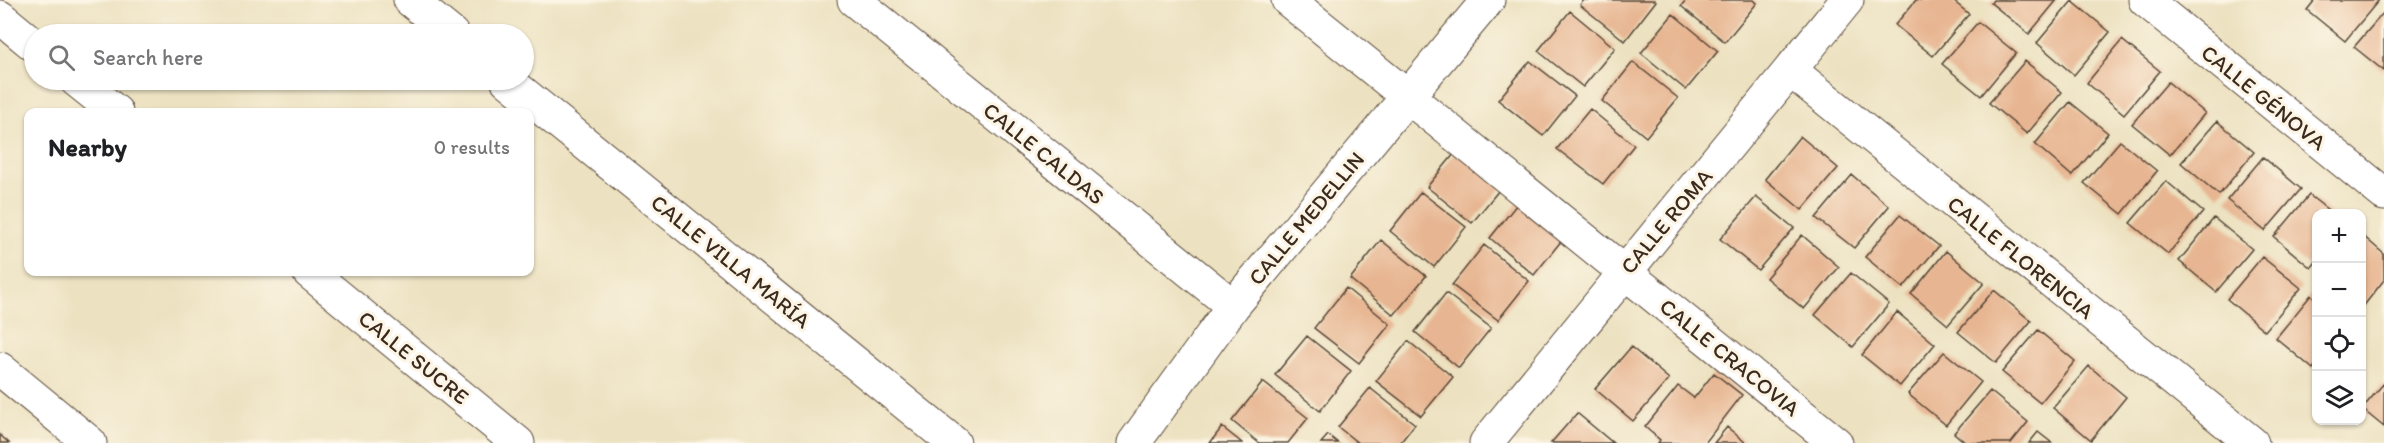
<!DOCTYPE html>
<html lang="en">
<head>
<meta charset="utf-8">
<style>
  body { margin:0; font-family:Itim,sans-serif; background:#f2f2f2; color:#202124 }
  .controls { position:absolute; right:18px; bottom:18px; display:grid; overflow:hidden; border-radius:12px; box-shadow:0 2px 4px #0004 }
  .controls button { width:54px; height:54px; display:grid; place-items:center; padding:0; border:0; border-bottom:2px solid #e0e0e0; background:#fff; color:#202124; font:30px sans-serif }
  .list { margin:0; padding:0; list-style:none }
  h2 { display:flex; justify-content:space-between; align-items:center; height:78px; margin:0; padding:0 24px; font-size:26px }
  h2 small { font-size:20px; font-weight:400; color:#757577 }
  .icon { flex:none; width:33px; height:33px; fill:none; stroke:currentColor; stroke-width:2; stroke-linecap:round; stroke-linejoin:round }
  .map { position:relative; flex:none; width:2384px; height:443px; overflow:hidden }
  .search { position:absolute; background:#fff; box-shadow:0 2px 4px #0004; left:24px; top:24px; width:510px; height:66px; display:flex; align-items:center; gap:15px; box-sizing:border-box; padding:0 21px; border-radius:33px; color:#757577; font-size:22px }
  .panel { position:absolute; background:#fff; box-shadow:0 2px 4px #0004; left:24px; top:108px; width:510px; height:168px; border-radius:12px }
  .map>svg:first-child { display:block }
</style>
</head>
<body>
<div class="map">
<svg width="2384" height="443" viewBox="0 0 2384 443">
  <rect width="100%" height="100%" fill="#fcf5e5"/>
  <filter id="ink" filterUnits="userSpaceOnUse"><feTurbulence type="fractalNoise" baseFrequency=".0167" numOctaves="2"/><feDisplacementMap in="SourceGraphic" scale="12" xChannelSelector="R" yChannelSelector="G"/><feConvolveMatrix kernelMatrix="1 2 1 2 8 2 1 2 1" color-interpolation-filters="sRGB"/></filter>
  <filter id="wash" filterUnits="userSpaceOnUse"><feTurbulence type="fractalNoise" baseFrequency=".008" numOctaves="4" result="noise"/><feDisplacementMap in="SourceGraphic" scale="24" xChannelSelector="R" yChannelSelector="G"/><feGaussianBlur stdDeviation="1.35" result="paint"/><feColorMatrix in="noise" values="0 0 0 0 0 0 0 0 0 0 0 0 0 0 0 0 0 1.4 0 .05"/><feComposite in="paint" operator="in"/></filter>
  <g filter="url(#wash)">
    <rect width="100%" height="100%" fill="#ece1c0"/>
    <g id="blocks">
      <!-- building -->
      <path fill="#e7b591" d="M 1584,0 L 1655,0 L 1656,1 L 1625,41 L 1580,5 Z
        M 1686,0 L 1754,0 L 1757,3 L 1725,42 L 1681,6 Z
        M 1916,0 L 1952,0 L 1969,14 L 1933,56 L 1895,25 Z
        M 1993,0 L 2057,0 L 2029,34 L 1991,3 Z
        M 2315,0 L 2379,0 L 2345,41 L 2307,10 Z
        M 2072,1 L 2110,32 L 2074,75 L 2037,43 Z
        M 1570,11 L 1615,48 L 1583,87 L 1538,51 Z
        M 2384,12 L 2384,71 L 2354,47 Z
        M 1673,14 L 1718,51 L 1686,90 L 1641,53 Z
        M 1978,22 L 2016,53 L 1981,96 L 1942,64 Z
        M 2122,40 L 2160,71 L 2124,114 L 2087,83 Z
        M 1530,61 L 1575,96 L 1543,136 L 1498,100 Z
        M 2025,61 L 2062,92 L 2027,134 L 1989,103 Z
        M 1633,62 L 1678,98 L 1646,137 L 1602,101 Z
        M 2168,82 L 2205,113 L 2170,155 L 2132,124 Z
        M 2070,102 L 2108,133 L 2072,176 L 2035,144 Z
        M 1590,109 L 1634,145 L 1603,184 L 1557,149 Z
        M 2217,121 L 2254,152 L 2219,195 L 2181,163 Z
        M 1800,136 L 1838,168 L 1802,210 L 1765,179 Z
        M 2120,141 L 2157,171 L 2122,214 L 2084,183 Z
        M 1459,148 L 1504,184 L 1472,223 L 1427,187 Z
        M 2263,157 L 2301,189 L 2265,231 L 2227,200 Z
        M 1852,175 L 1889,206 L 1854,248 L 1816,218 Z
        M 2166,181 L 2203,212 L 2168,254 L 2130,223 Z
        M 1421,192 L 1466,227 L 1434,267 L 1390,231 Z
        M 2309,195 L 2332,213 L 2316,213 L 2316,262 L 2311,268 L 2274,237 Z
        M 1756,197 L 1794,228 L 1758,270 L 1720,239 Z
        M 1521,199 L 1566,235 L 1534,275 L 1490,238 Z
        M 1900,215 L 1939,246 L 1903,288 L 1865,257 Z
        M 2214,218 L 2252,249 L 2216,292 L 2179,261 Z
        M 1802,235 L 1839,267 L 1804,309 L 1766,278 Z
        M 2362,235 L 2384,254 L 2384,280 L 2362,308 Z
        M 1381,240 L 1426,276 L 1394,315 L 1350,279 Z
        M 1484,245 L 1529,281 L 1498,320 L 1452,285 Z
        M 1946,251 L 1984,283 L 1948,325 L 1911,294 Z
        M 2262,257 L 2301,288 L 2265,331 L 2227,299 Z
        M 1851,273 L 1889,304 L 1853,347 L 1815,315 Z
        M 1346,288 L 1390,324 L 1359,363 L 1314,328 Z
        M 1994,290 L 2031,321 L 1996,363 L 1958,332 Z
        M 1446,293 L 1491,328 L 1459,368 L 1415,332 Z
        M 2311,295 L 2316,299 L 2316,365 L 2313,369 L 2276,338 Z
        M 1897,312 L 1935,344 L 1900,386 L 1862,355 Z
        M 2038,330 L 2075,361 L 2040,403 L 2002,372 Z
        M 1307,336 L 1351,371 L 1320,411 L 1275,375 Z
        M 1408,341 L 1453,377 L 1421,416 L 1376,381 Z
        M 1631,347 L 1669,379 L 1633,421 L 1595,389 Z
        M 1944,352 L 1981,382 L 1946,425 L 1908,394 Z
        M 2089,366 L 2126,397 L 2091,440 L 2053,408 Z
        M 1714,373 L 1742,395 L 1705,443 L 1658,443 L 1660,440 L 1645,427 L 1678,386 L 1694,398 Z
        M 1263,382 L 1308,418 L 1288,443 L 1259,443 L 1232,421 Z
        M 2384,383 L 2384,427 L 2362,409 Z
        M 1370,388 L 1415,424 L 1400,443 L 1358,443 L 1338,427 Z
        M 1990,391 L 2028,422 L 2011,443 L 1966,443 L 1954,433 Z
        M 1577,413 L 1613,443 L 1551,443 Z
        M 1222,427 L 1242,443 L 1210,443 Z
        M 1727,427 L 1746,443 L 1714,443 Z
        M 2038,432 L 2052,443 L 2029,443 Z
        M 0,435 L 9,443 L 0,443 Z
        M 1328,435 L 1338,443 L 1321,443 Z"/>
    </g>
  </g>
  <g filter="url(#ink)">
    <use href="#blocks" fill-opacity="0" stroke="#564536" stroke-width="1.5"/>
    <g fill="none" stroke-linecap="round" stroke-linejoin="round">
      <!-- minor casing -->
      <g stroke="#564536" stroke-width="35">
        <path id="minor" d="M 410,0 L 452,34
          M 854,0 L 1233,306
          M 1288,0 L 1836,443
          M 2145,0 L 2384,194
          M 0,17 L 34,45
          M 1790,70 L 2252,443
          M 76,80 L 116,112
          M 507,80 L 954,443
          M 309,272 L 518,443
          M 0,369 L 90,443
          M 1134,443 L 1233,306 L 1488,0
          M 1486,443 L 1847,0"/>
      </g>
      <!-- minor -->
      <use href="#minor" stroke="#fff" stroke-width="33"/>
    </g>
  </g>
  <g text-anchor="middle" stroke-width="6" stroke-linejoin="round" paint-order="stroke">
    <!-- street labels -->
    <g font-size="22" fill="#3b2a1e" stroke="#fcf5e5">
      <text transform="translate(2264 97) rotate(39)" y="8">CALLE GÉNOVA</text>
      <text transform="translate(1044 153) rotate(39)" y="8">CALLE CALDAS</text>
      <text transform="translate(1306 218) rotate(-50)" y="8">CALLE MEDELLIN</text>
      <text transform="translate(1666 221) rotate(-50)" y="8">CALLE ROMA</text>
      <text transform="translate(2021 257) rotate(39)" y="8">CALLE FLORENCIA</text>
      <text transform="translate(731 261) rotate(39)" y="8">CALLE VILLA MARÍA</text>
      <text transform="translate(414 357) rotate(39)" y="8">CALLE SUCRE</text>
      <text transform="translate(1730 357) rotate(39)" y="8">CALLE CRACOVIA</text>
    </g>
  </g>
</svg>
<div class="controls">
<button>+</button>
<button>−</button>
<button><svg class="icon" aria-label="locate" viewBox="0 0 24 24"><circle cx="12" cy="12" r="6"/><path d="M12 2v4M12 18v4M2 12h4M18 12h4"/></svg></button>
<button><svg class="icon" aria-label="layers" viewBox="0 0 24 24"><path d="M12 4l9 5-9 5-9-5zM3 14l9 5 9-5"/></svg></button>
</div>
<div class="search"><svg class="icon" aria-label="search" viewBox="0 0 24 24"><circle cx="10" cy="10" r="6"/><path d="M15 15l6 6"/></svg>Search here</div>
<section class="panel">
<h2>Nearby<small>0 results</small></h2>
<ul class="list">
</ul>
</section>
</div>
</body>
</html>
